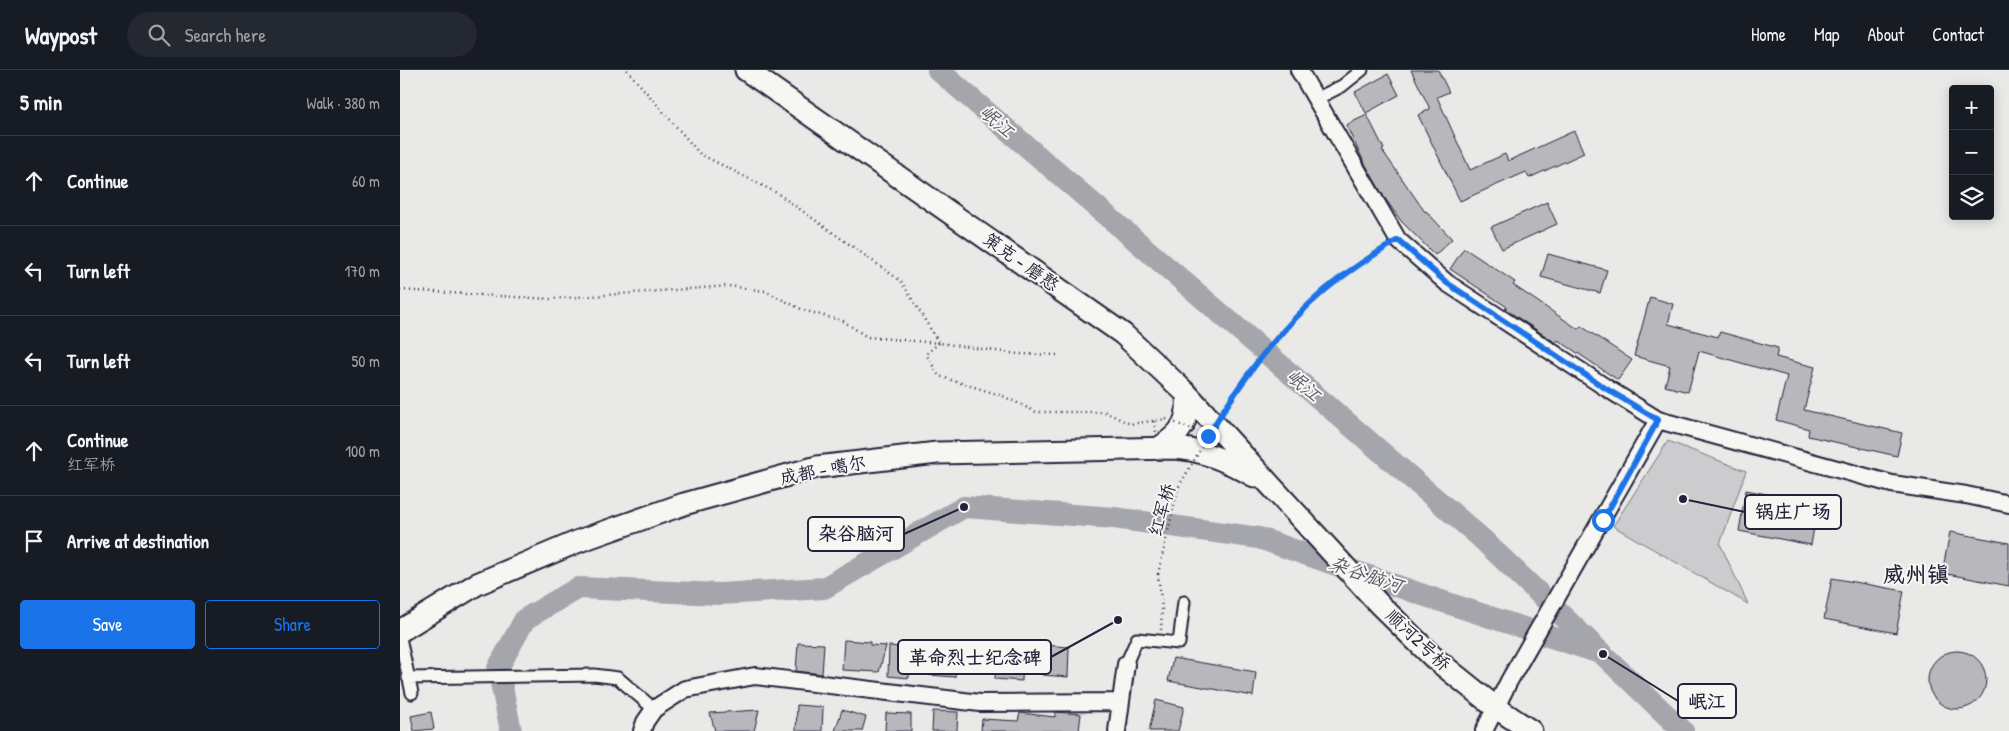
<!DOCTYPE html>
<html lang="en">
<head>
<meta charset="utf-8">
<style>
  body { margin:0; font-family:"Patrick Hand","LXGW WenKai TC",sans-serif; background:#242831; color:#f1f3f6 }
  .controls { position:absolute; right:15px; top:15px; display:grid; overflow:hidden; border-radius:5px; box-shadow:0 2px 12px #0003 }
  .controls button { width:45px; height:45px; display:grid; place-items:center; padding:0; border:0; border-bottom:1px solid #363941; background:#171b24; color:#f1f3f6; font:25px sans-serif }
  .stop { position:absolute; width:15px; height:15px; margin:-11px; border:4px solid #1a73e8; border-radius:50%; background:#fff }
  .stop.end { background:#1a73e8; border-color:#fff; box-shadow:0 1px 5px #0008 }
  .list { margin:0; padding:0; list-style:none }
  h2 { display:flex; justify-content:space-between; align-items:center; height:65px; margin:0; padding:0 20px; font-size:21px }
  h2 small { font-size:16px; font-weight:400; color:#9ea1a6 }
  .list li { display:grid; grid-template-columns:32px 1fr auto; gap:15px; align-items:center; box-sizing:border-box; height:90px; padding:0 20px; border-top:1px solid #363941 }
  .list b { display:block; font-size:19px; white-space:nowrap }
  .list p { margin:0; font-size:16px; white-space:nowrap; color:#9ea1a6 }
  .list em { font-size:16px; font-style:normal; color:#9ea1a6 }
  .actions { display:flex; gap:10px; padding:15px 20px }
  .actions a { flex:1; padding:11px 0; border:1px solid #1a73e8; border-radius:5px; text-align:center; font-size:18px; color:#1a73e8 }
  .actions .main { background:#1a73e8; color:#fff }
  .icon { flex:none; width:28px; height:28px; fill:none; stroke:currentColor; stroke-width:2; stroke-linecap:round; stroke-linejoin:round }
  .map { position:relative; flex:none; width:1609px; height:661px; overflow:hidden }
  header { display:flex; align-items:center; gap:30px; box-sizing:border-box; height:70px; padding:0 25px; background:#171b24; border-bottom:1px solid #363941 }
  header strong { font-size:24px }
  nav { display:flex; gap:28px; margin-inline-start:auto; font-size:18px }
  .search { width:350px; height:45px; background:#242831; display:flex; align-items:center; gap:12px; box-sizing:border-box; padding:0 18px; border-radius:28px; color:#9ea1a6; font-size:19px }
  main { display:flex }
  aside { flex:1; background:#171b24 }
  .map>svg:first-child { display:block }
</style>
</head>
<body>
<header>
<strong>Waypost</strong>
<div class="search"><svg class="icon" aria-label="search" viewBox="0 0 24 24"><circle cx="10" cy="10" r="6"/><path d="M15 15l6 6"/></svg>Search here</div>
<nav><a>Home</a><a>Map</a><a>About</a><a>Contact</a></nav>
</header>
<main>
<aside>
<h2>5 min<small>Walk · 380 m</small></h2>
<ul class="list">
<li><svg class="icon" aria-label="ahead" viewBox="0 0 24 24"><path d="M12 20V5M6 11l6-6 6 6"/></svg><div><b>Continue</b></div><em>60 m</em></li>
<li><svg class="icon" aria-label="left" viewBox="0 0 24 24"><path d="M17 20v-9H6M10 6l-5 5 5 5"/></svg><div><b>Turn left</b></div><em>170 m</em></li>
<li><svg class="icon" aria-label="left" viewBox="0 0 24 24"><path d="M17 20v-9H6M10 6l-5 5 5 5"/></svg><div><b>Turn left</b></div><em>50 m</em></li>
<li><svg class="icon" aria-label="ahead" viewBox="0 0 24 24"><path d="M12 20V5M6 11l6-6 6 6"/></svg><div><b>Continue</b><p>红军桥</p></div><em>100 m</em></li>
<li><svg class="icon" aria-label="arrive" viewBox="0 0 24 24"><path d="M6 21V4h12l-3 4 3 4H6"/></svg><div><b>Arrive at destination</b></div></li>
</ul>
<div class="actions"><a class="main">Save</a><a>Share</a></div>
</aside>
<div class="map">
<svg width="1609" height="661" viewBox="0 0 1609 661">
  <rect width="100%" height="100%" fill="#e9e9e7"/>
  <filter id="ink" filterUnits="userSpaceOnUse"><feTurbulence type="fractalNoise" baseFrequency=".02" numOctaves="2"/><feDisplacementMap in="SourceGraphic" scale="10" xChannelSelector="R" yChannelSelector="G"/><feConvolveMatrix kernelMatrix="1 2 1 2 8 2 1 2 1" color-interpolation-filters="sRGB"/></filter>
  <g filter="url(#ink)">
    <!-- green -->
    <path fill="#ccccce" stroke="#777784" d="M 1268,371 L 1346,401 L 1320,474 L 1348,534 L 1213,456 Z"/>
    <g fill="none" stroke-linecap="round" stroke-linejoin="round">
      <!-- river -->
      <path stroke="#a5a5ac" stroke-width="22" d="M 538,0 L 1081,468 L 1283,661
        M 111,661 L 98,598 L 125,549 L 178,518 L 320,524 L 424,518 L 564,437 L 714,448 L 859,468 L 1026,526 L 1203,584"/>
    </g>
    <!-- building -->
    <path fill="#b8b8bc" stroke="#22223b" d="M 1011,0 L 1038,0 L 1049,22 L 1037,27 L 1070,100 L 1105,84 L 1108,91 L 1174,61 L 1184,83 L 1129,108 L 1126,102 L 1060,131 L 1018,45 L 1030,39 Z
      M 988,4 L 999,25 L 966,43 L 955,22 Z
      M 967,45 L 984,79 L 982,80 L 1025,142 L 1026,141 L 1052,169 L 1035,185 L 1001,151 L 984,127 L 963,90 L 946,55 Z
      M 1147,132 L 1157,154 L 1102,179 L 1091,157 Z
      M 1064,178 L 1115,212 L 1113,215 L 1178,259 L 1181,256 L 1232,290 L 1218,310 L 1158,270 L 1156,273 L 1105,239 L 1107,237 L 1050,199 Z
      M 1148,184 L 1207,200 L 1200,223 L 1141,207 Z
      M 1250,227 L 1273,234 L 1268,254 L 1318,267 L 1320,262 L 1378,278 L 1376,287 L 1415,297 L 1404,340 L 1502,363 L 1497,386 L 1408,366 L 1409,359 L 1376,350 L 1387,306 L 1299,281 L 1288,322 L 1265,316 L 1270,296 L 1234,286 Z
      M 1346,420 L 1418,434 L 1411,475 L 1339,461 Z
      M 1550,462 L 1609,473 L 1609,516 L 1542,503 Z
      M 1432,508 L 1504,521 L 1496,563 L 1424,549 Z
      M 444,570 L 470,572 L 470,575 L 486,576 L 479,602 L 442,600 Z
      M 398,573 L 424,574 L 422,604 L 396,601 Z
      M 531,575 L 557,577 L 555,607 L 529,605 Z
      M 643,575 L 669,577 L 668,607 L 642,605 Z
      M 489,576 L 510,578 L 509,608 L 488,606 Z
      M 597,579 L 623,580 L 622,611 L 595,609 Z
      M1528 610a29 29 0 1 1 58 0a29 29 0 1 1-58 0Z
      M 773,588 L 856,602 L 853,626 L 768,611 Z
      M 756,630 L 784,637 L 778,661 L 749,661 Z
      M 397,635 L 423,637 L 422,661 L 396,661 Z
      M 359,640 L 354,661 L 315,661 L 310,643 Z
      M 442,640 L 466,647 L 462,661 L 435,661 Z
      M 533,641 L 558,642 L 557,661 L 532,661 Z
      M 31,642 L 34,659 L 14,661 L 11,646 Z
      M 655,642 L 681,644 L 679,661 L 581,661 L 582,649 L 618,651 L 620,643 L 655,647 Z
      M 486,643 L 511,644 L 511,661 L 485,661 Z"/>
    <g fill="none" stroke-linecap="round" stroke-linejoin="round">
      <!-- street casing -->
      <g stroke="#22223b" stroke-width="15">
        <path id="street" d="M 916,29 L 942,16 L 962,0
          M 0,568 L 12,623
          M 726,594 L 737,569 L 779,573 L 784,532
          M 8,608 L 194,605 L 218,608 L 254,639"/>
      </g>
      <!-- secondary casing -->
      <g stroke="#22223b" stroke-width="20">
        <path id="secondary" d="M 899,0 L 998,170 L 1047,213 L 1205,317 L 1258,350 L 1492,414 L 1566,425 L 1609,434
          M 242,661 L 245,652 L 254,639 L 285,619 L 355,606 L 580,633 L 721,632
          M 717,661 L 726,594
          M 1084,661 L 1109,611 L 1258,350"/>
      </g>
      <!-- highway casing -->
      <g stroke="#22223b" stroke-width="25">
        <path id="highway" d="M 346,0 L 723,264 L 787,324 L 979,534 L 1034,588 L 1095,637 L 1131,661
          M 759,378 C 783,362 789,352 787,324
          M 0,561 L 77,514 L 179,471 L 284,434 L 417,397 L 537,383 L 773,378 C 802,379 830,392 854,406"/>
      </g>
      <!-- path -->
      <path stroke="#22223b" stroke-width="2.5" stroke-dasharray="1 4" stroke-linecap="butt" d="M 227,0 L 300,84 L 377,123 L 501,211 L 539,273 L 618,284 L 658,285
        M 0,220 L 150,229 L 329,216 L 365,221 L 403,240 L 443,251 L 467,267 L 539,273
        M 925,220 L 962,192 L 986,177
        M 539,273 L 526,284 L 539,306 L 603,326 L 636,342 L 705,342 L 730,354 L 766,349
        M 754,351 L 756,362
        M 758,504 L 762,537 L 761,560"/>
      <!-- street -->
      <use href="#street" stroke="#f6f6f2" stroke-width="11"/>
      <!-- secondary -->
      <use href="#secondary" stroke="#f6f6f2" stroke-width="16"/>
      <!-- highway -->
      <use href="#highway" stroke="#f6f6f2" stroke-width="21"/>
      <!-- path-bridge -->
      <path stroke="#22223b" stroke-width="2.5" stroke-dasharray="1 4" stroke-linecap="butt" d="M 766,349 L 808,366
        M 758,504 L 778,418 L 824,339 L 857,293 L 902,242 L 925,220"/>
    </g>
  </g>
  <g fill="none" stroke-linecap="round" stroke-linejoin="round" filter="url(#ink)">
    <!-- route -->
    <path stroke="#1a73e8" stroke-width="6" d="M 808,366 C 839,313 878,260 925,220 C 948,201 973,185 998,170 L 1047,213 L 1205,318 L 1258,350 L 1203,450"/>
  </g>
  <g text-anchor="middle" stroke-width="4" stroke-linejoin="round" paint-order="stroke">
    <!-- street labels -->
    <g font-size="18" fill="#22223b" stroke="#f6f6f2">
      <text transform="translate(621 192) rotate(35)" y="6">策克 - 磨憨</text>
      <text transform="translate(423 400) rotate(-11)" y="6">成都 - 噶尔</text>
      <text transform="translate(762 440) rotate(-74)" y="6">红军桥</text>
      <text transform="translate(1018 570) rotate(43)" y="6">顺河2号桥</text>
    </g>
    <!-- water labels -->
    <g font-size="19" font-style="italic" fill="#565668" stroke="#f6f6f2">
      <text transform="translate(597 51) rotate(41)" y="7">岷江</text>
      <text transform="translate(904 315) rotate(41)" y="7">岷江</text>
      <text transform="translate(966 504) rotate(19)" y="7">杂谷脑河</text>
    </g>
    <!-- district labels -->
    <g font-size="22" font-weight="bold" fill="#22223b" stroke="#f6f6f2">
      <text x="1516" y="512">威州镇</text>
    </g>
  </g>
  <!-- callouts -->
  <path fill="none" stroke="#22223b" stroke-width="2" d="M1283 429L1345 442M564 437L504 464M718 550L651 587M1203 584L1278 631"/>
  <g fill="#22223b" stroke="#f6f6f2" stroke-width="2">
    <circle cx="1283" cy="429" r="5"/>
    <circle cx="564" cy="437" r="5"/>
    <circle cx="718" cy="550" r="5"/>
    <circle cx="1203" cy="584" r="5"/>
  </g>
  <g fill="#f6f6f2" stroke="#22223b" stroke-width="2">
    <rect x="1345" y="425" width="96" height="34" rx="5"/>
    <rect x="408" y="447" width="96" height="34" rx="5"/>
    <rect x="498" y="570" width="153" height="34" rx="5"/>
    <rect x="1278" y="614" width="58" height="34" rx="5"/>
  </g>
  <g font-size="19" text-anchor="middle" font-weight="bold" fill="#22223b">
    <text x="1393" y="448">锅庄广场</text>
    <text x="456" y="470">杂谷脑河</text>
    <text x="575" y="594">革命烈士纪念碑</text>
    <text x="1307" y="638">岷江</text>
  </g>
</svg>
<div class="controls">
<button>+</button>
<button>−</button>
<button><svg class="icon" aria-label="layers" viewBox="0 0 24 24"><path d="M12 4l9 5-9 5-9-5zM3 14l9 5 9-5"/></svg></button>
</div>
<div class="stop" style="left:1203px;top:450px"></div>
<div class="stop end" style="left:808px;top:366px"></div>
</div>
</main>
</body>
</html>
